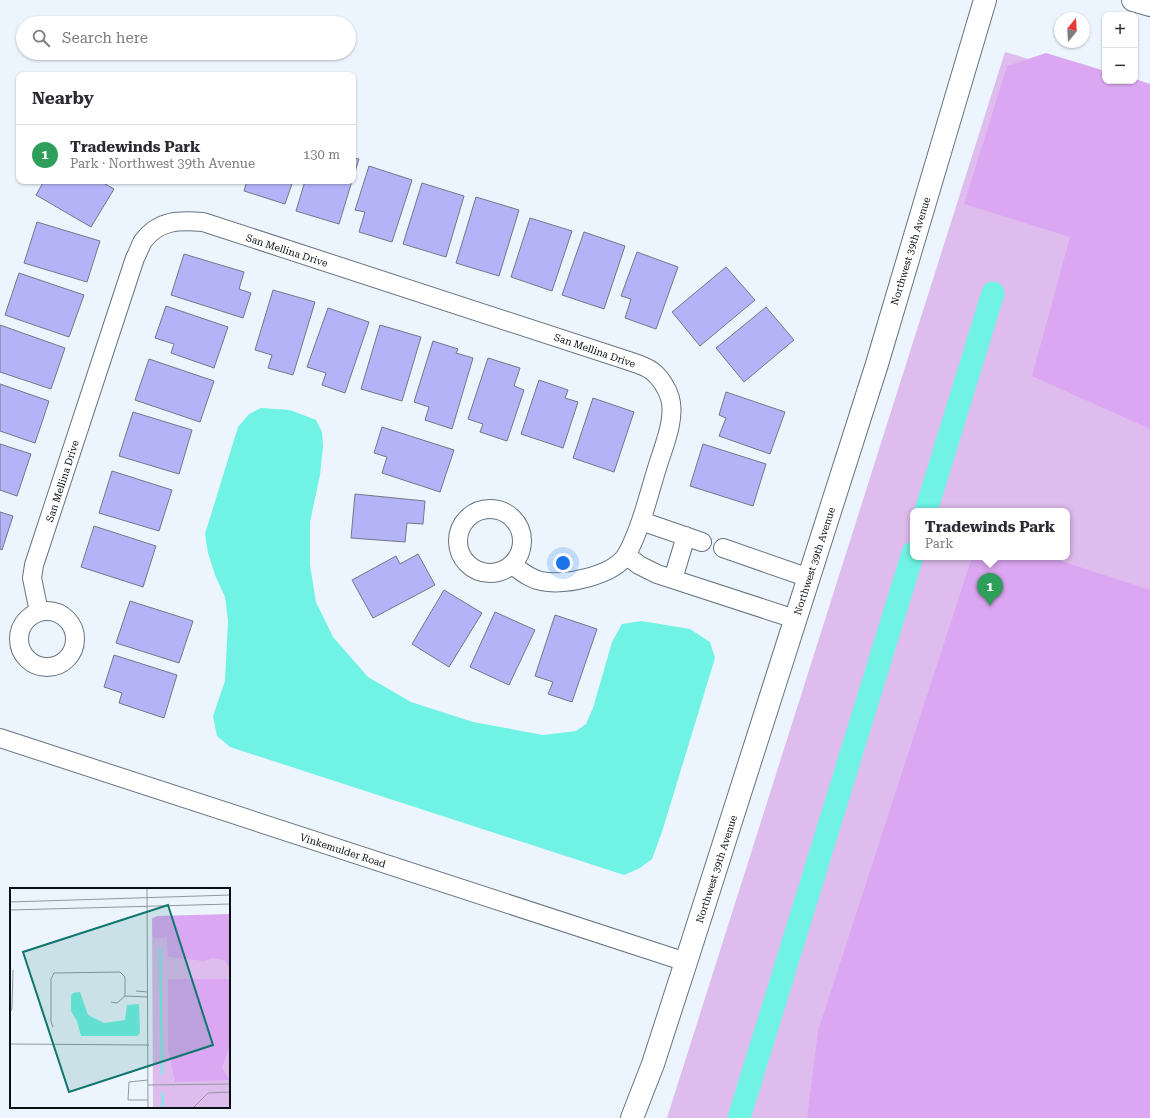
<!DOCTYPE html>
<html lang="en">
<head>
<meta charset="utf-8">
<style>
  body { margin:0; font-family:"Roboto Serif",serif; background:#f2f2f3; color:#2b2b33 }
  .controls { position:absolute; right:12px; top:12px; display:grid; overflow:hidden; border-radius:8px; box-shadow:0 1px 3px #0004 }
  .controls button { width:36px; height:36px; display:grid; place-items:center; padding:0; border:0; border-bottom:1px solid #e1e1e2; background:#fff; color:#2b2b33; font:20px sans-serif }
  .compass { position:absolute; left:1054px; top:12px; width:36px; height:36px; border-radius:50%; background:#fff; box-shadow:0 1px 3px #0004; rotate:18deg }
  .you { position:absolute; left:563px; top:563px; width:14px; height:14px; margin:-10px; border:3px solid #fff; border-radius:50%; background:#1a73e8; box-shadow:0 0 0 6px #1a73e833 }
  .badge { display:grid; place-items:center; width:26px; height:26px; border-radius:50%; background:#7c3aed; color:#fff; font-size:13px; font-weight:700 }
  .pin { position:absolute; translate:-50% -33px; filter:drop-shadow(0 1px 2px #0008) }
  .pin::after { content:''; position:absolute; top:21px; width:14px; height:12px; background:inherit; clip-path:polygon(0 0,100% 0,50% 100%) }
  .popup { position:absolute; left:910px; top:508px; width:160px; height:52px; box-sizing:border-box; display:grid; place-content:center; border-radius:8px; background:#fff; filter:drop-shadow(0 1px 3px #0005); font-size:13px; white-space:nowrap; color:#7c7c81 }
  .popup b { font-size:15px; color:#2b2b33 }
  .popup::after { content:''; position:absolute; left:50%; top:100%; margin-left:-8px; border:8px solid transparent; border-top-color:#fff }
  .list { margin:0; padding:0; list-style:none }
  h2 { display:flex; justify-content:space-between; align-items:center; height:52px; margin:0; padding:0 16px; font-size:17px }
  h2 small { font-size:13px; font-weight:400; color:#7c7c81 }
  .list li { display:grid; grid-template-columns:26px 1fr auto; gap:12px; align-items:center; box-sizing:border-box; height:60px; padding:0 16px; border-top:1px solid #e1e1e2 }
  .list b { display:block; font-size:15px; white-space:nowrap }
  .list p { margin:0; font-size:13px; white-space:nowrap; color:#7c7c81 }
  .list em { font-size:13px; font-style:normal; color:#7c7c81 }
  .icon { flex:none; width:22px; height:22px; fill:none; stroke:currentColor; stroke-width:2; stroke-linecap:round; stroke-linejoin:round }
  .map { position:relative; flex:none; width:1150px; height:1118px; overflow:hidden }
  .search { position:absolute; background:#fff; box-shadow:0 1px 3px #0004; left:16px; top:16px; width:340px; height:44px; display:flex; align-items:center; gap:10px; box-sizing:border-box; padding:0 14px; border-radius:22px; color:#7c7c81; font-size:15px }
  .panel { position:absolute; background:#fff; box-shadow:0 1px 3px #0004; left:16px; top:72px; width:340px; height:112px; border-radius:8px }
  .map>svg:first-child { display:block }
</style>
</head>
<body>
<div class="map">
<svg width="1150" height="1118" viewBox="0 0 1150 1118">
  <rect width="100%" height="100%" fill="#ecf4fe"/>
  <!-- green -->
  <path fill="#dfbcee" fill-rule="evenodd" d="M 1005,52 L 1150,94 L 1150,1118 L 667,1118 ZM 913,511 L 1067,511 L 1067,557 L 913,557 Z"/>
  <!-- forest -->
  <path fill="#dca7f2" d="M 1046,53 L 1105,71 L 1105,81 L 1135,81 L 1135,79 L 1150,84 L 1150,429 L 1032,376 L 1070,237 L 964,204 L 1007,66 Z
    M 972,557 L 1049,557 L 1150,590 L 1150,1118 L 807,1118 L 818,1031 Z"/>
  <!-- water -->
  <path fill="#70f3e4" d="M 261,408 L 290,410 L 316,420 L 322,432 L 323,446 L 320,475 L 310,522 L 310,565 L 316,602 L 333,637 L 368,677 L 411,702 L 473,722 L 543,735 L 576,731 L 586,724 L 593,708 L 612,642 L 622,624 L 641,621 L 690,629 L 710,642 L 715,658 L 662,832 L 652,859 L 640,868 L 624,875 L 230,747 L 217,736 L 213,716 L 225,681 L 228,621 L 225,597 L 215,575 L 208,553 L 205,534 L 238,427 L 249,414 Z"/>
  <g fill="none" stroke-linecap="round" stroke-linejoin="round">
    <!-- canal -->
    <path stroke="#70f3e4" stroke-width="23" d="M 926,511 L 993,293
      M 739,1118 L 913,553"/>
  </g>
  <!-- building -->
  <path fill="#b3b4f7" stroke="#757687" d="M 353,158 L 359,159 L 353,178 Z
    M 369,166 L 412,180 L 392,242 L 359,232 L 365,212 L 355,210 Z
    M 44,181 L 100,181 L 114,189 L 91,227 L 36,195 Z
    M 247,181 L 293,181 L 285,204 L 244,191 Z
    M 305,181 L 352,181 L 339,224 L 296,211 Z
    M 422,183 L 464,196 L 446,257 L 403,244 Z
    M 476,197 L 519,210 L 499,276 L 456,263 Z
    M 530,218 L 572,231 L 552,291 L 511,277 Z
    M 37,222 L 100,241 L 87,282 L 24,263 Z
    M 584,232 L 625,246 L 604,309 L 562,295 Z
    M 637,252 L 678,267 L 656,329 L 625,318 L 631,299 L 621,296 Z
    M 184,254 L 244,272 L 239,289 L 251,293 L 243,318 L 171,295 Z
    M 726,267 L 755,300 L 700,346 L 672,312 Z
    M 19,273 L 84,295 L 69,337 L 5,315 Z
    M 273,290 L 315,302 L 293,375 L 268,368 L 272,355 L 255,350 Z
    M 166,306 L 228,327 L 214,368 L 171,353 L 174,344 L 155,338 Z
    M 766,307 L 794,340 L 744,382 L 716,348 Z
    M 328,308 L 369,322 L 345,393 L 322,385 L 326,373 L 307,367 Z
    M 0,325 L 65,348 L 51,389 L 0,372 Z
    M 380,325 L 421,337 L 402,401 L 361,389 Z
    M 433,341 L 458,349 L 456,353 L 473,358 L 452,429 L 425,420 L 429,407 L 414,402 Z
    M 488,358 L 520,368 L 514,386 L 524,390 L 507,441 L 480,432 L 483,424 L 468,419 Z
    M 149,359 L 214,381 L 200,422 L 135,400 Z
    M 539,380 L 568,390 L 565,398 L 578,402 L 563,448 L 521,434 Z
    M 0,384 L 49,401 L 35,443 L 0,431 Z
    M 726,392 L 785,412 L 770,454 L 719,436 L 726,418 L 719,415 Z
    M 593,398 L 634,412 L 614,472 L 573,458 Z
    M 133,412 L 192,430 L 179,474 L 119,456 Z
    M 382,427 L 454,450 L 440,492 L 382,473 L 387,457 L 374,453 Z
    M 0,444 L 31,454 L 17,496 L 0,490 Z
    M 703,444 L 766,464 L 753,506 L 690,486 Z
    M 112,471 L 172,490 L 159,531 L 99,513 Z
    M 355,494 L 425,501 L 423,524 L 407,523 L 405,542 L 351,538 Z
    M 0,512 L 13,516 L 2,550 L 0,549 Z
    M 94,526 L 156,546 L 143,587 L 81,567 Z
    M 418,554 L 435,585 L 373,618 L 352,580 L 396,556 L 400,564 Z
    M 444,590 L 482,613 L 449,667 L 412,644 Z
    M 130,601 L 193,621 L 179,663 L 116,643 Z
    M 495,612 L 535,630 L 509,685 L 470,667 Z
    M 555,615 L 597,629 L 572,702 L 548,694 L 553,682 L 535,676 Z
    M 114,655 L 177,675 L 164,718 L 119,703 L 122,693 L 104,687 Z"/>
  <g fill="none" stroke-linecap="round" stroke-linejoin="round">
    <!-- street casing -->
    <g stroke="#677481" stroke-width="20">
      <path id="street" d="M458 541a32 32 0 1 1 64 0a32 32 0 1 1-64 0Z
        M 641,521 L 702,542
        M 723,548 L 809,578
        M 626,555 L 639,565 L 657,574 L 795,619
        M 673,579 L 686,536
        M19 639a28 28 0 1 1 56 0a28 28 0 1 1-56 0Z
        M 39,612 L 32,578 L 34,565 L 135,258 C 138,253 140,246 143,241 C 159,220 179,220 203,222 L 632,362 C 638,364 647,367 652,371 C 660,377 667,388 670,398 C 676,419 663,448 657,468 C 648,497 641,528 627,554 C 614,576 564,586 541,581 C 530,579 521,571 512,565
        M 0,738 L 686,962"/>
    </g>
    <!-- secondary casing -->
    <g stroke="#677481" stroke-width="24">
      <path id="secondary" d="M 1133,0 L 1150,5
        M 632,1118 L 653,1064 L 686,962 L 877,364 L 985,0"/>
    </g>
    <!-- street -->
    <use href="#street" stroke="#fff" stroke-width="18"/>
    <!-- secondary -->
    <use href="#secondary" stroke="#fff" stroke-width="22"/>
  </g>
  <g text-anchor="middle" stroke-width="3.5" stroke-linejoin="round" paint-order="stroke">
    <!-- street labels -->
    <g font-size="10" fill="#0a0f14" stroke="#fff">
      <text transform="translate(287 250) rotate(18)" y="4">San Mellina Drive</text>
      <text transform="translate(910 251) rotate(-73)" y="4">Northwest 39th Avenue</text>
      <text transform="translate(595 350) rotate(19)" y="4">San Mellina Drive</text>
      <text transform="translate(62 481) rotate(-72)" y="4">San Mellina Drive</text>
      <text transform="translate(814 561) rotate(-72)" y="4">Northwest 39th Avenue</text>
      <text transform="translate(343 850) rotate(18)" y="4">Vinkemulder Road</text>
      <text transform="translate(716 869) rotate(-72)" y="4">Northwest 39th Avenue</text>
    </g>
  </g>
  <!-- overview -->
  <g transform="translate(10 888)">
    <rect width="220" height="220" fill="#ecf4fe"/>
    <path d="M 220,27 L 220,219 L 143,219 L 142,30 Z" fill="#dfbcee"/>
    <path d="M 220,26 L 219,80 L 214,72 L 202,70 L 194,73 L 158,69 L 157,50 L 143,50 L 142,31 L 147,28 ZM 158,91 L 220,91 L 220,157 L 212,180 L 220,192 L 165,194 L 158,160 Z" fill="#dca7f2"/>
    <path d="M 70,104 L 78,127 L 94,135 L 115,132 L 117,117 L 129,116 L 130,145 L 127,148 L 71,148 L 67,133 L 61,123 L 61,108 L 63,105 Z" fill="#70f3e4"/>
    <path fill="none" stroke="#70f3e4" stroke-width="2" d="M 150,60 L 152,187M 152,204 L 153,219"/>
    <path fill="none" stroke="#9298a0" stroke-width="1" d="M 137,1 L 138,219M 0,14 L 220,7M 0,22 L 220,16M 126,103 L 138,104M 115,108 L 138,109M 0,124 L 2,121 L 3,82M 43,139 L 41,134 L 41,91 L 44,85 L 110,84 L 115,89 L 115,108 L 107,115 L 101,114M 0,156 L 139,157M 138,197 L 220,196M 138,212 L 118,212 L 119,194 L 138,192M 184,219 L 198,205 L 220,204"/>
    <path fill="#0f766e" fill-opacity="0.15" stroke="#0f766e" stroke-width="2" d="M 158,17 L 203,157 L 59,204 L 13,64 Z"/>
    <rect width="220" height="220" fill="none" stroke="#0a0f14" stroke-width="2"/>
  </g>
</svg>
<div class="controls">
<button>+</button>
<button>−</button>
</div>
<svg class="compass" viewBox="-18 -18 36 36"><path d="M0-13l5 13h-10z" fill="#e53935"/><path d="M0 13l5-13h-10z" fill="#7c7c81"/></svg>
<div class="you"></div>
<div class="pin badge" style="left:990px;top:606px;background:#2e9e5b">1</div>
<div class="popup"><b>Tradewinds Park</b>Park</div>
<div class="search"><svg class="icon" aria-label="search" viewBox="0 0 24 24"><circle cx="10" cy="10" r="6"/><path d="M15 15l6 6"/></svg>Search here</div>
<section class="panel">
<h2>Nearby<small></small></h2>
<ul class="list">
<li><span class="badge" style="background:#2e9e5b">1</span><div><b>Tradewinds Park</b><p>Park · Northwest 39th Avenue</p></div><em>130 m</em></li>
</ul>
</section>
</div>
</body>
</html>
